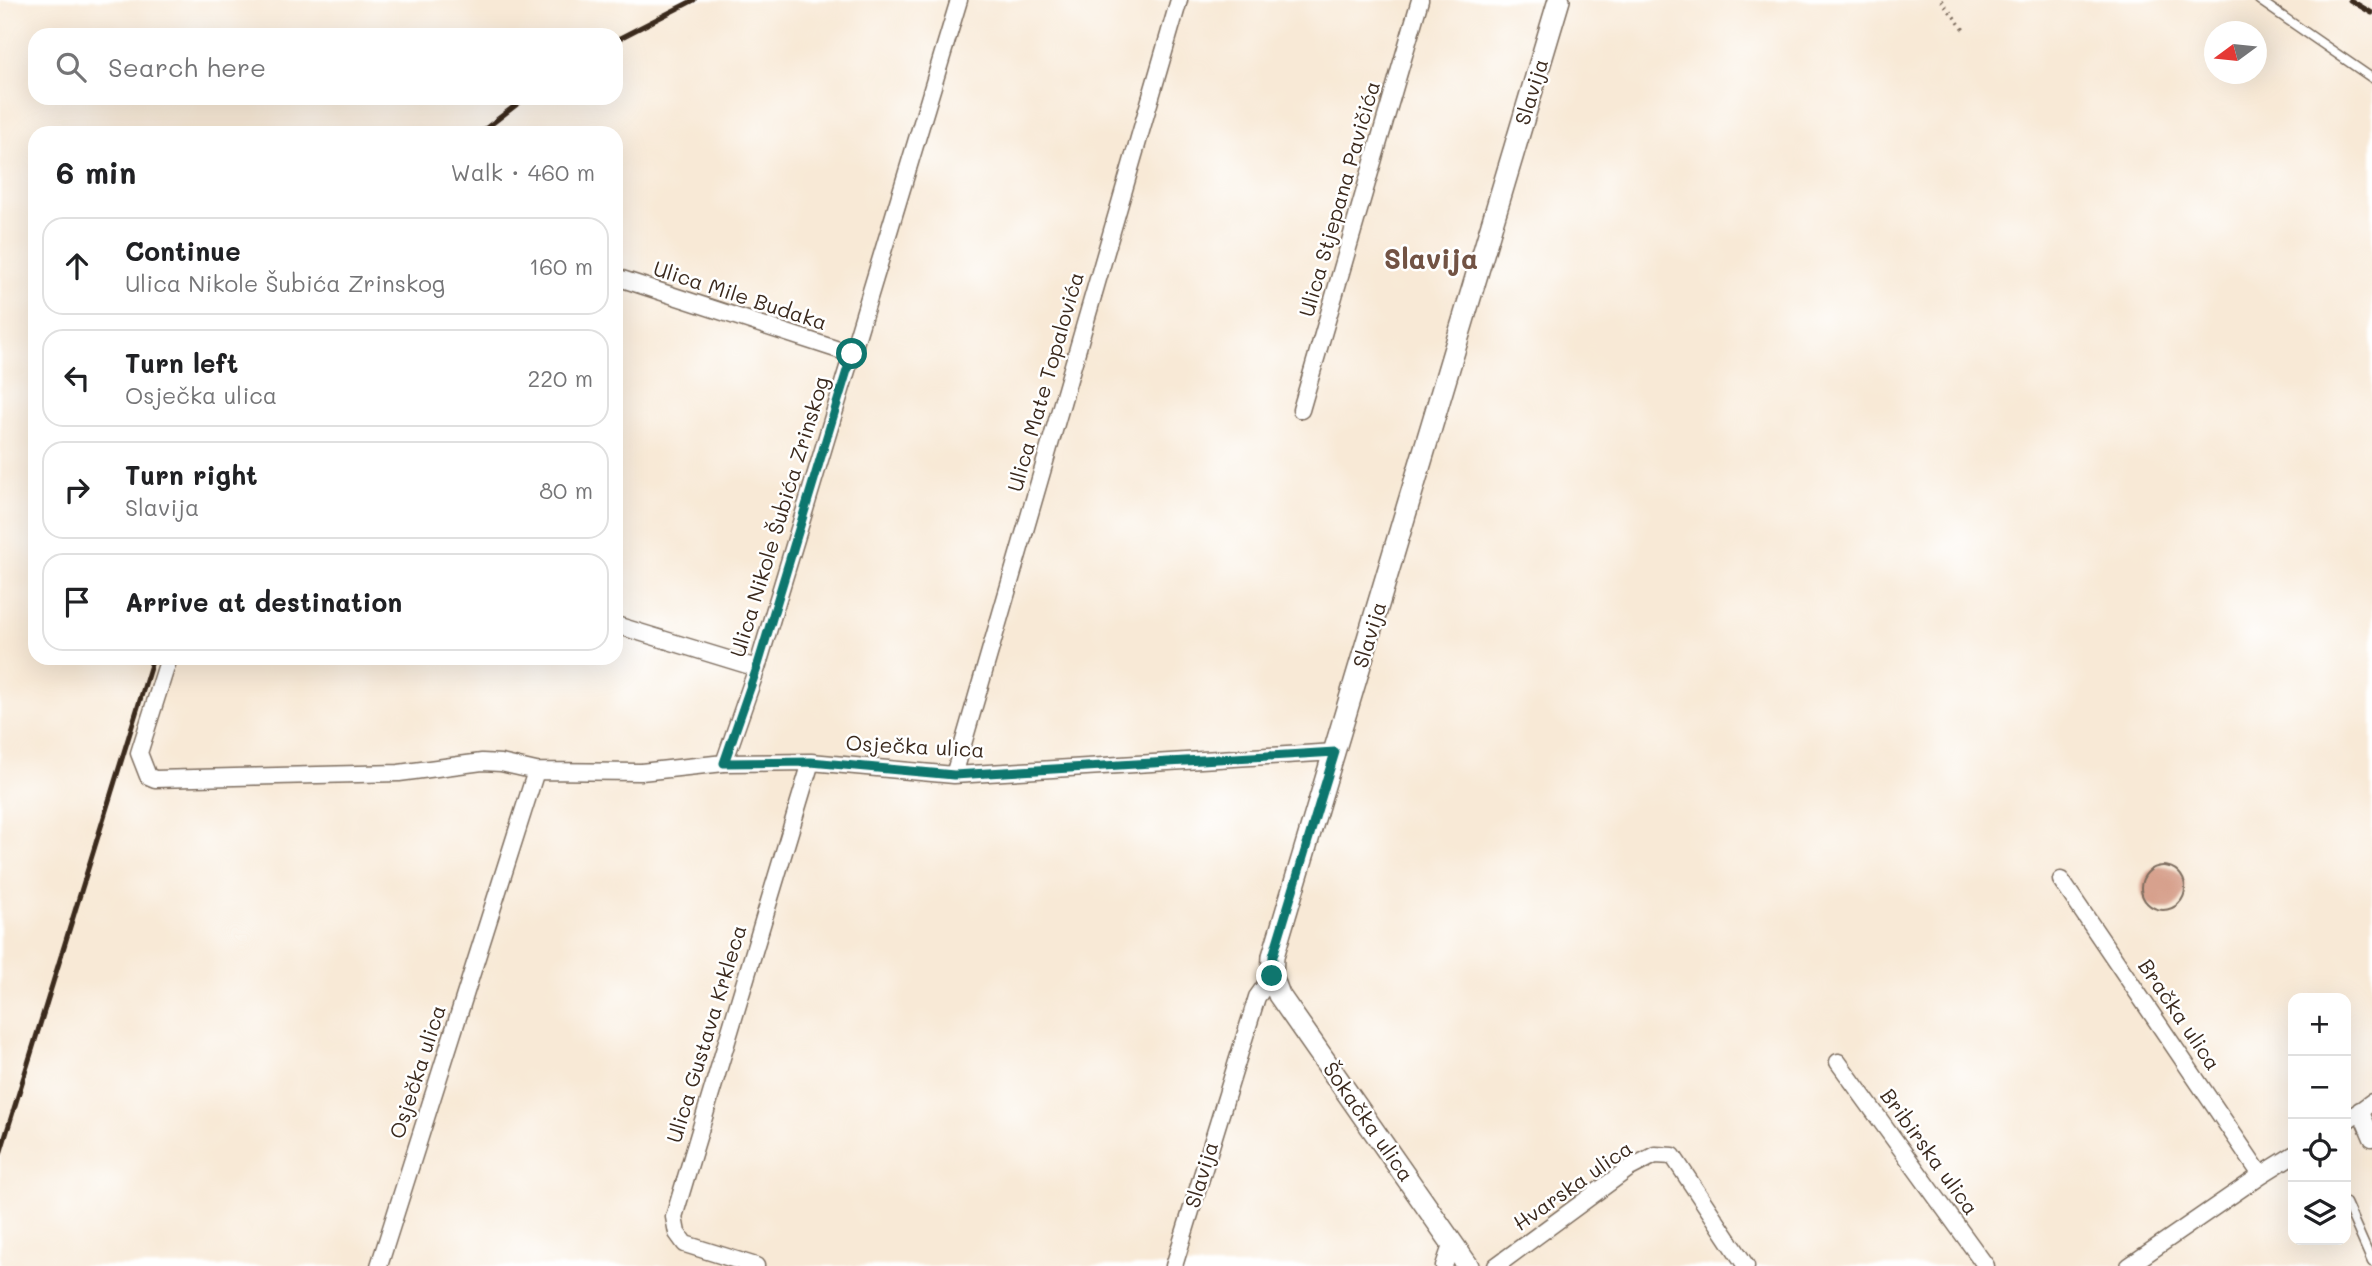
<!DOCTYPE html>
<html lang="en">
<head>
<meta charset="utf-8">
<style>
  body { margin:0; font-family:Mali,sans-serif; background:#f2f2f2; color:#202124 }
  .controls { position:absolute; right:21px; bottom:21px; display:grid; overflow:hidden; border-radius:14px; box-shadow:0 7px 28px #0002 }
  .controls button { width:63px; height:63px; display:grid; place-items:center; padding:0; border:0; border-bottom:2px solid #e0e0e0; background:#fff; color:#202124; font:35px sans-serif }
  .compass { position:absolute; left:2204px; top:21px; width:63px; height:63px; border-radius:50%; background:#fff; box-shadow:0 7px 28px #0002; rotate:255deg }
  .stop { position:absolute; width:21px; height:21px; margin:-16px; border:5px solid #0f766e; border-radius:50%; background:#fff }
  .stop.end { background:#0f766e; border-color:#fff; box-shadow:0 2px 7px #0008 }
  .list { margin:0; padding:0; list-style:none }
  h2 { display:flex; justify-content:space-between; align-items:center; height:91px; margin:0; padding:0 28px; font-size:30px }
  h2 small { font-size:23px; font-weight:400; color:#757577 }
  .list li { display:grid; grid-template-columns:46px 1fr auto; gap:21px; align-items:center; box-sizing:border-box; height:98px; margin:0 14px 14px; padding:0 14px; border:2px solid #e0e0e0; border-radius:21px }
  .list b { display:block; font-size:26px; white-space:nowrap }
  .list p { margin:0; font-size:23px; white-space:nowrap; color:#757577 }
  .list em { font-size:23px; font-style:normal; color:#757577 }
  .icon { flex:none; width:38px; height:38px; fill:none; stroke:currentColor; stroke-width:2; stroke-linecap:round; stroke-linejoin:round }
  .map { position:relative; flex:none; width:2372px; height:1266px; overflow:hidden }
  .search { position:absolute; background:#fff; box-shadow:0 7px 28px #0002; left:28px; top:28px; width:595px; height:77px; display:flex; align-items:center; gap:18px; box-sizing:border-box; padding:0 24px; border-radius:21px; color:#757577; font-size:26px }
  .panel { position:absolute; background:#fff; box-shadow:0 7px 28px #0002; left:28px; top:126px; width:595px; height:539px; border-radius:21px }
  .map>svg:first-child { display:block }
</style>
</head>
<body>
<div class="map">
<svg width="2372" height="1266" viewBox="0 0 2372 1266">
  <rect width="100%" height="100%" fill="#fff"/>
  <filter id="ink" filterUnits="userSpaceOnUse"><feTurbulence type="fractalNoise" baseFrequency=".0143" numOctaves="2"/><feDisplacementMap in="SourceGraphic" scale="14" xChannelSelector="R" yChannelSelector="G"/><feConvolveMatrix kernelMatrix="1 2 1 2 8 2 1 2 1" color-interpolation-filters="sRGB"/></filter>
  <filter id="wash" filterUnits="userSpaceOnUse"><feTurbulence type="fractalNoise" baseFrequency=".00686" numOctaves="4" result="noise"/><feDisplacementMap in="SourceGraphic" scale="28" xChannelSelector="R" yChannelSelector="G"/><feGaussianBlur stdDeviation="1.57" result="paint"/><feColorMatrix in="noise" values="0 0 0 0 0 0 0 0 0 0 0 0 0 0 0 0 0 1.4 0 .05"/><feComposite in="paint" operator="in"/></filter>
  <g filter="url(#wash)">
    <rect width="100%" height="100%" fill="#f8e9d6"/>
    <g id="blocks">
      <!-- building -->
      <path fill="#d7a08c" d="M2141 888a22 22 0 1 1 44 0a22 22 0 1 1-44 0Z"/>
    </g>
  </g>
  <g filter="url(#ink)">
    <use href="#blocks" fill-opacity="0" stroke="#7d6d5e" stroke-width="2"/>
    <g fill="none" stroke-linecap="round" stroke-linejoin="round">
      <!-- service casing -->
      <g stroke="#7d6d5e" stroke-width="11">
        <path id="service" d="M 2259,0 L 2372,78
          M 2346,1203 L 2372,1262"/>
      </g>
      <!-- minor casing -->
      <g stroke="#7d6d5e" stroke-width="19">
        <path id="minor" d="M 616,277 L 851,354
          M 1301,410 L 1420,0
          M 616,625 L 757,668
          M 169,658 L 139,753 L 148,776 L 155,779 L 399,773 L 482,762 L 501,763 L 536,771 L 641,772 L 724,763 L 811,762 L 954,775 L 1335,752
          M 724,763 L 757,668 L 959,0
          M 954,775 L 1179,0
          M 2061,880 L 2261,1175
          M 1838,1062 L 1986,1266
          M 2360,1110 L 2372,1138
          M 2346,1121 L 2372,1102
          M 379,1266 L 536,771
          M 756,1266 L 685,1244 L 677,1233 L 674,1217 L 811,762
          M 1174,1266 L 1257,997 L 1272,976
          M 1444,1266 L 1452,1243
          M 1496,1266 L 1628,1169 L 1655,1155 L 1673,1156 L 1746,1266
          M 2129,1266 L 2261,1175 L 2293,1155"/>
      </g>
      <!-- tertiary casing -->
      <g stroke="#7d6d5e" stroke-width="24">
        <path id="tertiary" d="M 1468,1266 L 1279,995 L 1272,976 L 1273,956 L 1559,0"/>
      </g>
      <!-- path -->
      <path stroke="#7d6d5e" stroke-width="3.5" stroke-dasharray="2 5" stroke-linecap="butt" d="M 1941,0 L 1964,30"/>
      <!-- service -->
      <use href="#service" stroke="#fff" stroke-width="8"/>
      <!-- minor -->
      <use href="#minor" stroke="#fff" stroke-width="16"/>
      <!-- tertiary -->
      <use href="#tertiary" stroke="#fff" stroke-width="21"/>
      <!-- rail -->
      <path stroke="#3b2a1e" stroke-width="5" d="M 2350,0 L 2372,13
        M 616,40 L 694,0
        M 480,133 L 525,98
        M 0,1154 L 153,658"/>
    </g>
  </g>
  <g fill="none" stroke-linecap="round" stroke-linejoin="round" filter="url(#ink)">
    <!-- route -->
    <path stroke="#0f766e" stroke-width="9" d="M 852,354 L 757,668 L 724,763 L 811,762 L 954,775 L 1335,752 L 1273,956 L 1272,976"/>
  </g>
  <g text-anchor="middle" stroke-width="5" stroke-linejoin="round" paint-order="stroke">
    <!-- street labels -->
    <g font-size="21" fill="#3b2a1e" stroke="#fff">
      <text transform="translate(1532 92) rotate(-73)" y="7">Slavija</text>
      <text transform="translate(1340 199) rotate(-74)" y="7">Ulica Stjepana Pavičića</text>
      <text transform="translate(740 296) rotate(18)" y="7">Ulica Mile Budaka</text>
      <text transform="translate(1046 382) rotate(-74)" y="7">Ulica Mate Topalovića</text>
      <text transform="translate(780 517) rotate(-73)" y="7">Ulica Nikole Šubića Zrinskog</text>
      <text transform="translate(1370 635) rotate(-73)" y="7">Slavija</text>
      <text transform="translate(915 747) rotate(3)" y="7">Osječka ulica</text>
      <text transform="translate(2179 1015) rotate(56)" y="7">Bračka ulica</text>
      <text transform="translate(707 1034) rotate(-73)" y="7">Ulica Gustava Krkleca</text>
      <text transform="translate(418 1072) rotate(-72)" y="7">Osječka ulica</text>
      <text transform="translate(1368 1122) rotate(55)" y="7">Šokačka ulica</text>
      <text transform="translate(1929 1152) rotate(54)" y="7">Bribirska ulica</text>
      <text transform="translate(1202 1175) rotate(-73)" y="7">Slavija</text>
      <text transform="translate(1573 1186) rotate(-35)" y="7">Hvarska ulica</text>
    </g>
    <!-- district labels -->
    <g font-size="28" font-weight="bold" fill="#725344" stroke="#fff">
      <text x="1431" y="269">Slavija</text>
    </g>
  </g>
</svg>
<div class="controls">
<button>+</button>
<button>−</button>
<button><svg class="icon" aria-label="locate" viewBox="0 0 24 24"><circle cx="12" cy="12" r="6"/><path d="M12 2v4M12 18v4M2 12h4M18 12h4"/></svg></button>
<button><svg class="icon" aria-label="layers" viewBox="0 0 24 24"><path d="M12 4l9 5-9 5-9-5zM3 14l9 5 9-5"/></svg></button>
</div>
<svg class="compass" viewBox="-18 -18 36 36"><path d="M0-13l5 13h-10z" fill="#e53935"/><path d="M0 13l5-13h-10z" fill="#757577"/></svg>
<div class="stop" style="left:852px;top:354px"></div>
<div class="stop end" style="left:1272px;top:976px"></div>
<div class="search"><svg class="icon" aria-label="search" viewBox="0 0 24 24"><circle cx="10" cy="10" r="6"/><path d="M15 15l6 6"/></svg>Search here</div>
<section class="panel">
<h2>6 min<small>Walk · 460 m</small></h2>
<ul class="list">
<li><svg class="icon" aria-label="ahead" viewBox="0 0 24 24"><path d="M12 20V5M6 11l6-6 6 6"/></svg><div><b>Continue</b><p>Ulica Nikole Šubića Zrinskog</p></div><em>160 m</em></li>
<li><svg class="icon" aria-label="left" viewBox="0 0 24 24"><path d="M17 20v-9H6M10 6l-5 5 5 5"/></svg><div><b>Turn left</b><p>Osječka ulica</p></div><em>220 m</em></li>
<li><svg class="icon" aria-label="right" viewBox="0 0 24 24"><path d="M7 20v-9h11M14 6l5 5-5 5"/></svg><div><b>Turn right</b><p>Slavija</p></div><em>80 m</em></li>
<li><svg class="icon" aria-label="arrive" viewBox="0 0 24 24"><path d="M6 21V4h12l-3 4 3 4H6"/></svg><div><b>Arrive at destination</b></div></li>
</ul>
</section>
</div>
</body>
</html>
